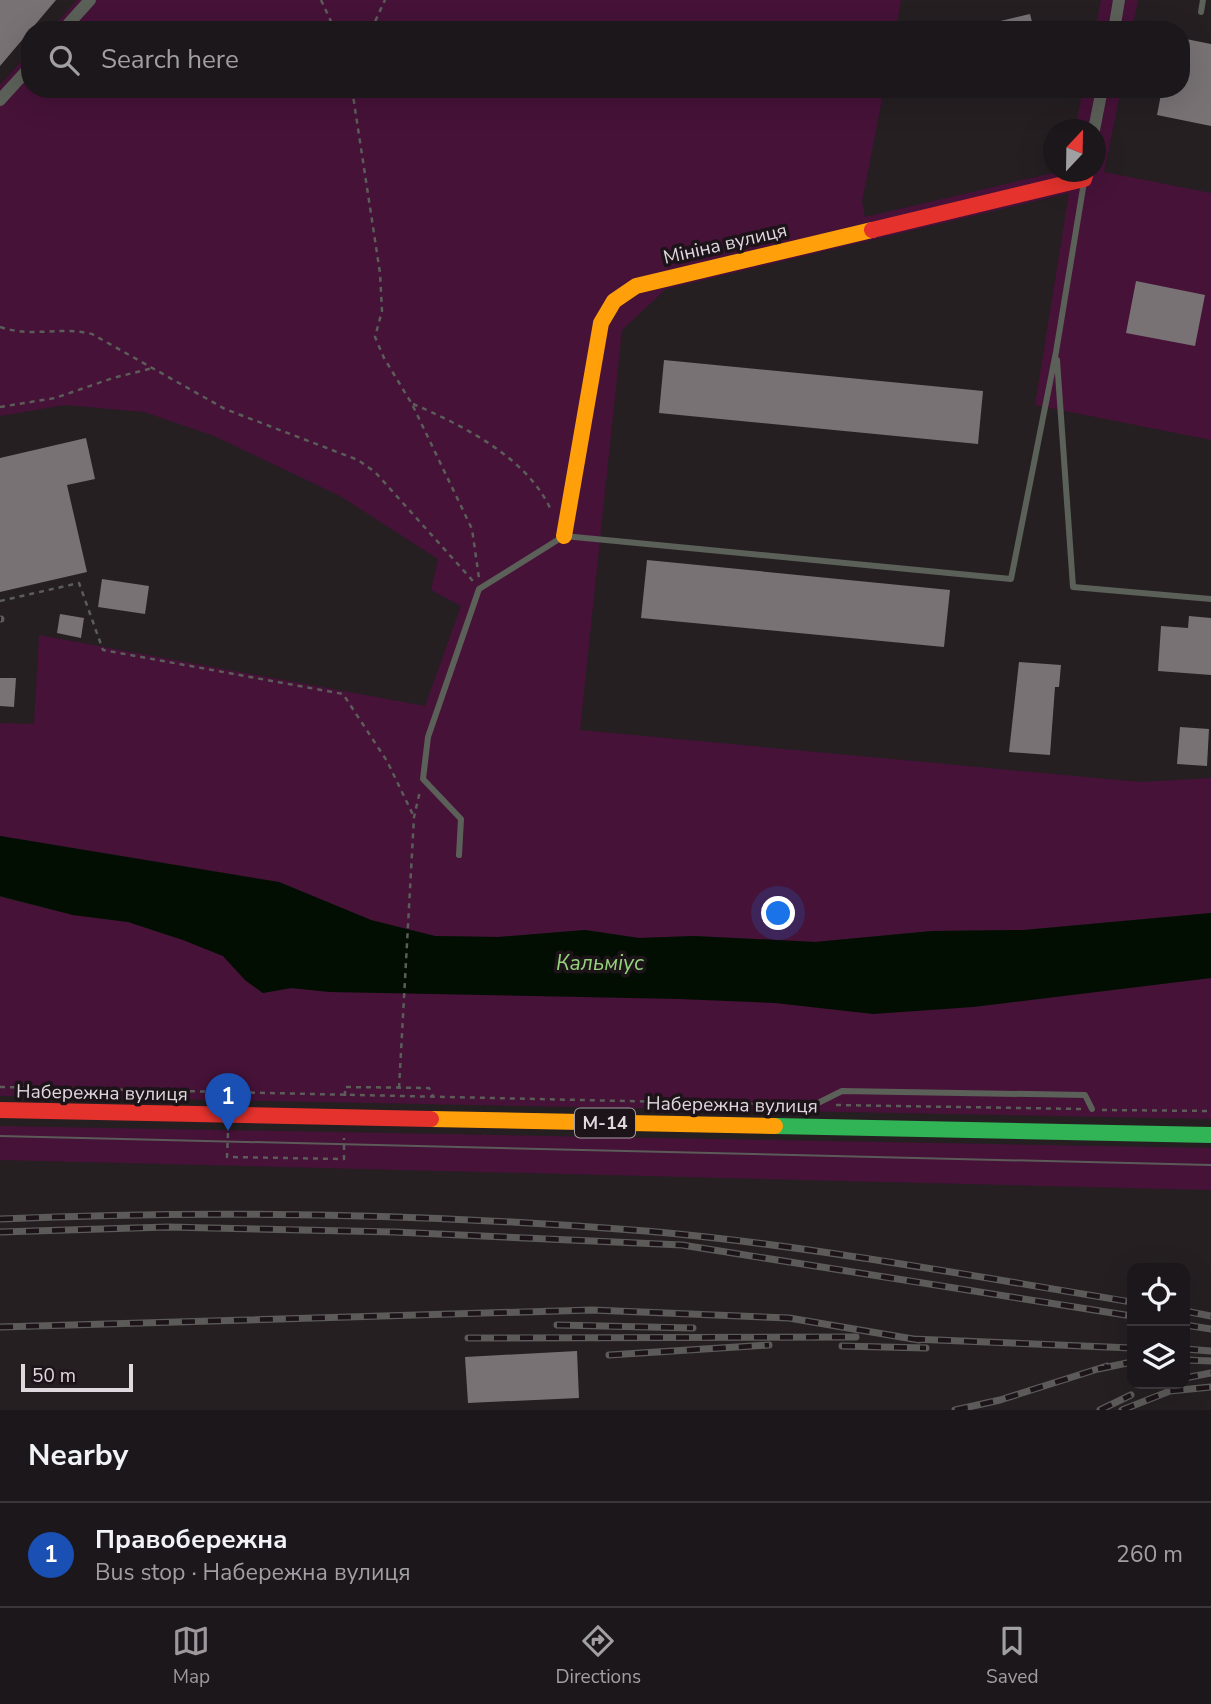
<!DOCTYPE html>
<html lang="en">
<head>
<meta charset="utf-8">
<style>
  body { margin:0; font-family:"Nunito Sans",sans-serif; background:#292427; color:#f1f3f6 }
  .controls { position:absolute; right:21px; bottom:21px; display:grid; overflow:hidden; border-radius:14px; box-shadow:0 7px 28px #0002 }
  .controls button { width:63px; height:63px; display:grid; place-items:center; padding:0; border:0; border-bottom:2px solid #3a3639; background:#1c171a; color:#f1f3f6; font:35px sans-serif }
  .compass { position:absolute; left:1043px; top:119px; width:63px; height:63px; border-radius:50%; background:#1c171a; box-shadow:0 7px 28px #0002; rotate:22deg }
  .scale { position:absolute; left:21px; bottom:18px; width:112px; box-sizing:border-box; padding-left:7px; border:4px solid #dfd8dd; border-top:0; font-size:19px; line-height:24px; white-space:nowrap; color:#dfd8dd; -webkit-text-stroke:5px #1d141a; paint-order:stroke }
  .you { position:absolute; left:779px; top:914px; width:24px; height:24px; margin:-18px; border:5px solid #fff; border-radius:50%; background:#1a73e8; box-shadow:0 0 0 10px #1a73e833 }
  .badge { display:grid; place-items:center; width:46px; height:46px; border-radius:50%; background:#9e979c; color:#fff; font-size:23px; font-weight:700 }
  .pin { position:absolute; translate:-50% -58px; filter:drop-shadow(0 2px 4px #0008) }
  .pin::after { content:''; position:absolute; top:37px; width:24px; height:21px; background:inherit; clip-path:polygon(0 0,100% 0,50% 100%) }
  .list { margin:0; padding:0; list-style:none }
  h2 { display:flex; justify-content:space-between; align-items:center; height:91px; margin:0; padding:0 28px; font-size:30px }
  h2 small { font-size:23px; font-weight:400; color:#a09fa2 }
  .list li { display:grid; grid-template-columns:46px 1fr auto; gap:21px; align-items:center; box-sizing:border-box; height:105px; padding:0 28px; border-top:2px solid #3a3639 }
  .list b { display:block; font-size:26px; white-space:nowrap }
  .list p { margin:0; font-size:23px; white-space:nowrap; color:#a09fa2 }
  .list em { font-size:23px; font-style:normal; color:#a09fa2 }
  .icon { flex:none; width:38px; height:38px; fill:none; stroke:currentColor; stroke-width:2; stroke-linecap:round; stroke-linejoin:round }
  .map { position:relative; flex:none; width:1211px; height:1410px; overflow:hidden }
  .search { position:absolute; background:#1c171a; box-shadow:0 7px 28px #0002; left:21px; right:21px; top:21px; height:77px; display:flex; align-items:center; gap:18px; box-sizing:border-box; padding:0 24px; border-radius:28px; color:#a09fa2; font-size:26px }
  .sheet { height:196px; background:#1c171a }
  nav { display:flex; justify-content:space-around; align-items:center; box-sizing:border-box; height:98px; border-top:2px solid #3a3639; background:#1c171a; font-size:19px; color:#a09fa2 }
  nav a { display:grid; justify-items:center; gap:4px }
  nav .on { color:#9e979c }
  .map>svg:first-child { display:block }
</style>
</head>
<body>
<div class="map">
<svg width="1211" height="1410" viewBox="0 0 1211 1410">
  <rect width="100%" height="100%" fill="#251f22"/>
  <!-- green -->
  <path fill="#461238" d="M 77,0 L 901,0 L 896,30 L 50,30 Z
    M 1101,0 L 1138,0 L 1132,30 L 1095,30 Z
    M 30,52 L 30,89 L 884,89 L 862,202 L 865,217 L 1057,172 L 1096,172 L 1096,130 L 1075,129 L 1083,89 L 1121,89 L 1104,172 L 1211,193 L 1211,440 L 1035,405 L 1069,193 L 666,289 L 622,330 L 580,730 L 1140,782 L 1211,778 L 1211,913 L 1024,930 L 932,931 L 815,942 L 694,936 L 639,938 L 585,930 L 498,937 L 434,936 L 371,920 L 279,882 L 0,836 L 0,723 L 34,724 L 39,635 L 425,706 L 461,606 L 431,590 L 438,559 L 340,496 L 214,436 L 144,412 L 65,405 L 0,416 L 0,85 Z
    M 0,897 L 73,915 L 128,922 L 183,940 L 223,956 L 245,980 L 263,993 L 291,988 L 330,992 L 447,992 L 973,1007 L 1211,978 L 1211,1119 L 0,1096 Z
    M 0,1126 L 1211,1148 L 1211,1190 L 0,1160 Z"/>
  <!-- water -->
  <path fill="#030e03" d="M 0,836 L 279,882 L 371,920 L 435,936 L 498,937 L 585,930 L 639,938 L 694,936 L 815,942 L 932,931 L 1024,930 L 1211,913 L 1211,978 L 973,1007 L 873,1014 L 775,1003 L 679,999 L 330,992 L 291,988 L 263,993 L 245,980 L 223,956 L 183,940 L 128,922 L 73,915 L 0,896 Z"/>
  <!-- building -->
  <path fill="#787275" d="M 0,0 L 56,0 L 0,66 Z
    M 1030,14 L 1034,30 L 985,30 L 984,25 Z
    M 1181,38 L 1211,44 L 1211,126 L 1157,115 L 1162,89 L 1181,89 Z
    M 1136,281 L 1205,295 L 1195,346 L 1126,333 Z
    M 664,360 L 983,391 L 978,444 L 659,413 Z
    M 86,438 L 95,479 L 67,485 L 87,572 L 0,592 L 0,458 Z
    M 647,560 L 950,590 L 944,647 L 641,618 Z
    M 102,579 L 149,586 L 145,614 L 98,607 Z
    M 60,614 L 84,618 L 81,638 L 57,633 Z
    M 1189,616 L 1211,618 L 1211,675 L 1158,671 L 1161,626 L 1188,628 Z
    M 1019,662 L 1061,665 L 1059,687 L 1055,687 L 1050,755 L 1009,752 Z
    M 0,678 L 16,678 L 14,707 L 0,706 Z
    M 1180,727 L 1209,729 L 1207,766 L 1177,764 Z
    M 577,1351 L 579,1398 L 468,1403 L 465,1357 Z"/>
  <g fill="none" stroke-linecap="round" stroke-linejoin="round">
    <!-- path -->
    <path stroke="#5b5d59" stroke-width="2.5" stroke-dasharray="5 5" stroke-linecap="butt" d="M 321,0 L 335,30
      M 371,30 L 385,0
      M 352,89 L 380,273 L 382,311 L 375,337 L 384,358 L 412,404 L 472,529 L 479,578
      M 0,327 C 33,338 60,326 92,334 L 225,409 L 358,460 L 375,472 L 473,581
      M 413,404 C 462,425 526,457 550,508
      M 0,407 L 55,398 L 113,378 L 153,368
      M 0,601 L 79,583 L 103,650 L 343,694 L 387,761 L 414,817
      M 0,1087 L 805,1105
      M 399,1088 L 414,817 L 420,791
      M 345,1096 L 345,1087 L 429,1088 L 433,1096
      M 836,1105 L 1082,1109
      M 1102,1110 L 1211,1111
      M 228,1133 L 227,1157 L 344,1159 L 344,1138"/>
    <!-- lane -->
    <path stroke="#5b6058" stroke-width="6" d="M 1201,12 L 1203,0
      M 1057,360 L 1073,587 L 1211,599
      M 459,855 L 461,819 L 423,779 L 428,737 L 479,589 L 564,536 L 1011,579 L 1056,352 L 1084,182
      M 814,1105 L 842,1091 L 1085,1095 L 1092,1109"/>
    <!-- street -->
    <path stroke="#5b6058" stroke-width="12" d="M 63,30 L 90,0
      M 1114,30 L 1119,0
      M 0,100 L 30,67
      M 1094,130 L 1102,89"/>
    <!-- fast -->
    <path stroke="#30b455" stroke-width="16" d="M 775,1126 L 1211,1135"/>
    <!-- slow -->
    <path stroke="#ff9f0a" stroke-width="16" d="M 564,536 L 601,323 L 614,301 L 636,286 L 872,230
      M 431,1119 L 775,1126"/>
    <!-- jam -->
    <path stroke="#e5322d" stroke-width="16" d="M 872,230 L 1084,179 L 1086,172
      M 0,1110 L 431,1119"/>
    <!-- tram -->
    <path stroke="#5c5b59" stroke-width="2" d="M 0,1136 L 1211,1165"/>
    <!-- rail casing -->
    <g stroke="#5c5b59" stroke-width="7">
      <path id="rail" d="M 0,619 L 1,619
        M 0,1219 C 214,1210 432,1214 646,1231 C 808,1245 971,1276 1132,1302
        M 0,1232 L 168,1227 L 394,1232 L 682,1245 L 1132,1316
        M 1185,1311 L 1211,1316
        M 557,1325 L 693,1328
        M 1185,1325 L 1211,1329
        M 0,1327 L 592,1310 L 789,1318 L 919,1340
        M 468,1338 L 856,1337
        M 912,1339 L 1132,1348
        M 842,1346 L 926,1348
        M 1185,1349 L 1211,1351
        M 609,1355 L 769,1345
        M 1185,1360 L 1211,1361
        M 1098,1369 L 1132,1362
        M 1185,1378 L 1211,1373
        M 955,1410 L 1000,1400 L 1107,1366
        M 1100,1410 L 1131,1395
        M 1122,1410 L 1170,1391 L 1211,1387"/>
    </g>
    <!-- rail -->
    <use href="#rail" stroke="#1d141a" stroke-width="4.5" stroke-dasharray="13" stroke-linecap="butt"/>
  </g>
  <g text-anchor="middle" stroke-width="7" stroke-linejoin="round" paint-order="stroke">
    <!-- shield labels -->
    <rect fill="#1d141a" stroke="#a59da2" stroke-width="2" x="575" y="1108.5" width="60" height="29" rx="5"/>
    <g font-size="18" font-weight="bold" fill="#dfd8dd">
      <text x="605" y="1129">М-14</text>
    </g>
    <!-- street labels -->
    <g font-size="19" fill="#dfd8dd" stroke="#1d141a">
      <text transform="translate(725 243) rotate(-13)" y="7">Мініна вулиця</text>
      <text transform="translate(102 1092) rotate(1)" y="7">Набережна вулиця</text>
      <text transform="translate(732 1104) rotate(1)" y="7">Набережна вулиця</text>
    </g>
    <!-- water labels -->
    <g font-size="21" font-style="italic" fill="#95d37a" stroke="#1d141a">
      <text x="600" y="970">Кальміус</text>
    </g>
  </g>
</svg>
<div class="controls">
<button><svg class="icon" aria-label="locate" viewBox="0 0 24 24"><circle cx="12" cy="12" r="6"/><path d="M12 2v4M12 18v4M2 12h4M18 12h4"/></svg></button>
<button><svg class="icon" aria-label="layers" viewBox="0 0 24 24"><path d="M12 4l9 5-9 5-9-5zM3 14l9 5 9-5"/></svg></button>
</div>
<svg class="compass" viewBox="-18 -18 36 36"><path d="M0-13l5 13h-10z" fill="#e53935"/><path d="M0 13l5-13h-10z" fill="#a09fa2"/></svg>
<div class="scale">50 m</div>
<div class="you"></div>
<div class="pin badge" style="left:228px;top:1131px;background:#1a4fb4">1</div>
<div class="search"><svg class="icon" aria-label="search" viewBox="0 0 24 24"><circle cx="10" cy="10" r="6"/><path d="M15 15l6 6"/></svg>Search here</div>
</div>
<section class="sheet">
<h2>Nearby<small></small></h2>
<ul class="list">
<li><span class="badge" style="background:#1a4fb4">1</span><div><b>Правобережна</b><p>Bus stop · Набережна вулиця</p></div><em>260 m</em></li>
</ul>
</section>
<nav>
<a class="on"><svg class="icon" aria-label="map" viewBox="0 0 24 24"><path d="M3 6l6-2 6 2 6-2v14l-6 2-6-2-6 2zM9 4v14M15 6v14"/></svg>Map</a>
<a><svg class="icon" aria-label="directions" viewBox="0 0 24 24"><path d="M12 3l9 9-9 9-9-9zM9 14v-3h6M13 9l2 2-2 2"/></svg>Directions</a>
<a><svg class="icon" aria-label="saved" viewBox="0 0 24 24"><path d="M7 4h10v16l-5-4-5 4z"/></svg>Saved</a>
</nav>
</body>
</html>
